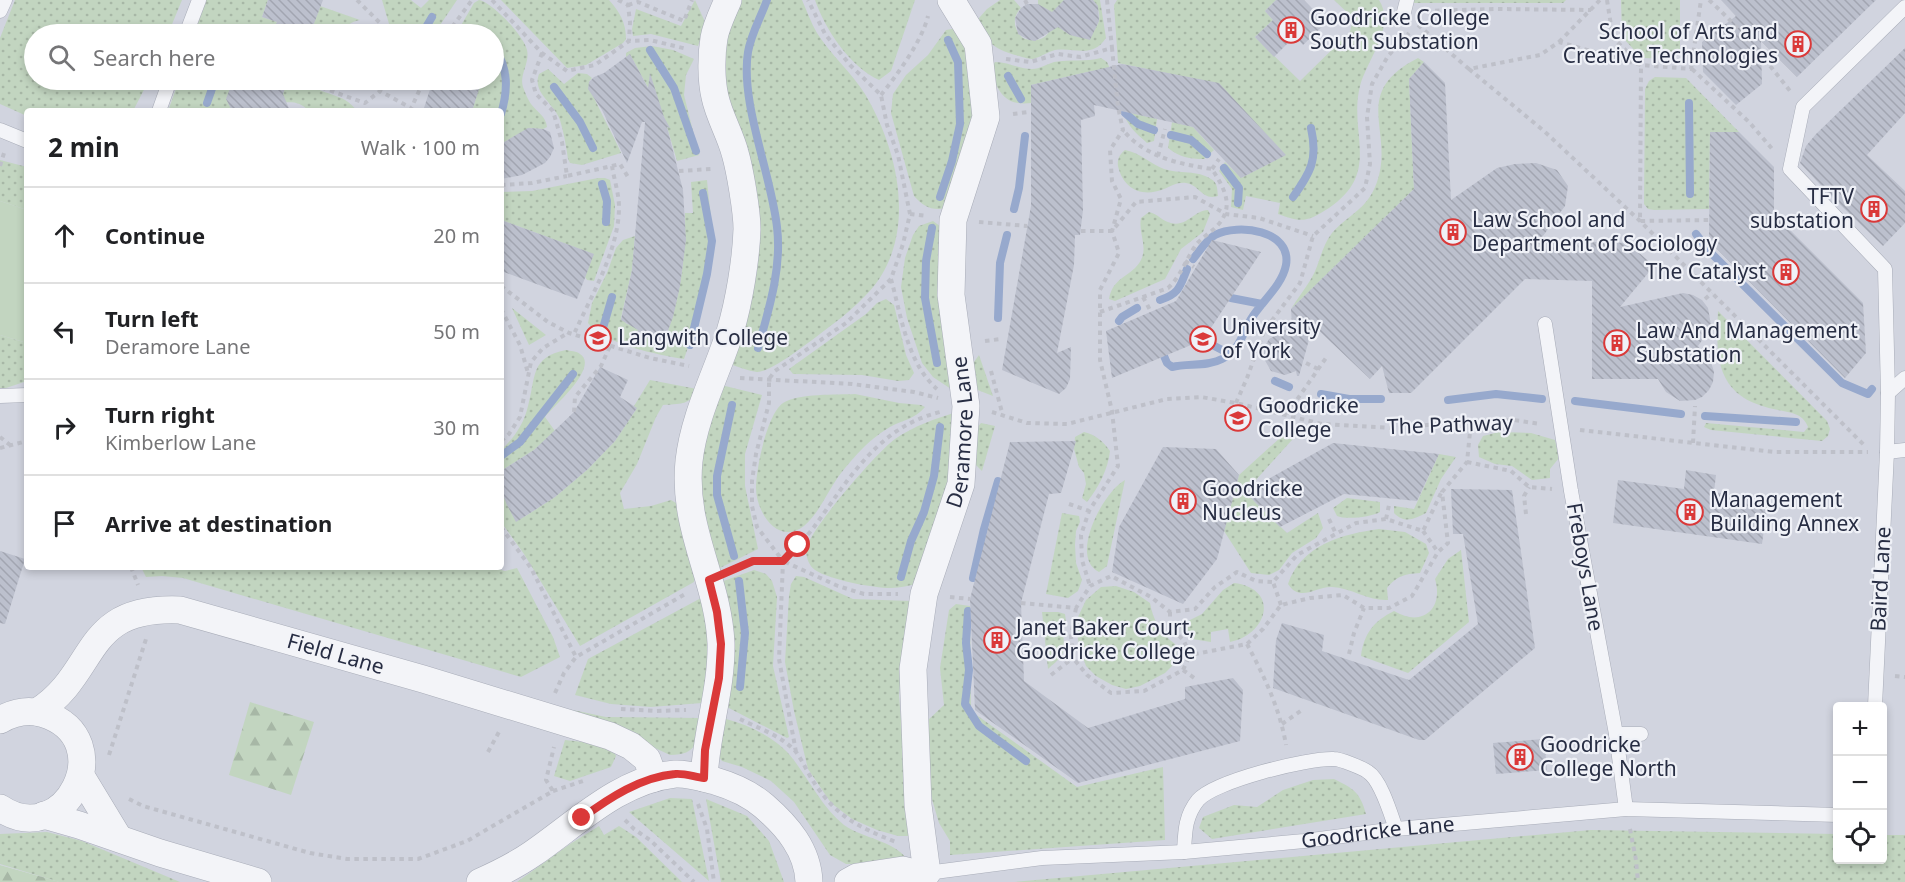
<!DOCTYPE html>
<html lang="en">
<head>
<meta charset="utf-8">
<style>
  body { margin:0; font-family:"Noto Sans",sans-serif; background:#f2f2f2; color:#202124 }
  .controls { position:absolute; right:18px; bottom:18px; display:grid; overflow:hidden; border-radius:6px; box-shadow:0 3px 9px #0003 }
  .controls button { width:54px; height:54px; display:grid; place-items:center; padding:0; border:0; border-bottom:2px solid #e0e0e0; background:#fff; color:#202124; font:30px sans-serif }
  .stop { position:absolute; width:18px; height:18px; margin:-14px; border:4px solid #da3939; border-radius:50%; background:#fff }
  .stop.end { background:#da3939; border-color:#fff; box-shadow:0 2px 6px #0008 }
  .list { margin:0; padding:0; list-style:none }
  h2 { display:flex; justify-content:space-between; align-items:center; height:78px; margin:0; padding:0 24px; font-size:26px }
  h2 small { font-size:20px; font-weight:400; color:#757577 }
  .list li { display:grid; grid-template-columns:39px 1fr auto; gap:18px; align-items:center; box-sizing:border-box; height:96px; padding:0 24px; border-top:2px solid #e0e0e0 }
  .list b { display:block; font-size:22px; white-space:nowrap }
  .list p { margin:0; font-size:20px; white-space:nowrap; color:#757577 }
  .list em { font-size:20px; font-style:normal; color:#757577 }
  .icon { flex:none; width:33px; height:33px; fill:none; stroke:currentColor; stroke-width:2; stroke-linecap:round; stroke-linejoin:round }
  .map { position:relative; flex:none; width:1905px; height:882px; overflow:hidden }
  .search { position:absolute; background:#fff; box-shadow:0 3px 9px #0003; left:24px; top:24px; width:480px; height:66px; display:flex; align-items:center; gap:15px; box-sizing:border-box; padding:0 21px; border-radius:33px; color:#757577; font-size:22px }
  .panel { position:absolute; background:#fff; box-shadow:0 3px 9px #0003; left:24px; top:108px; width:480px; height:462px; border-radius:6px }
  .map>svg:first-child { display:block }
</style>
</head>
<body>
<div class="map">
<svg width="1905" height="882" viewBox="0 0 1905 882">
  <defs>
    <pattern id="grass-dots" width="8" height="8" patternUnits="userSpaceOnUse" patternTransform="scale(1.5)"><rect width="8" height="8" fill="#c2d5c0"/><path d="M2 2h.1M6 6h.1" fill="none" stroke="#a7b7a6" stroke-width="1.8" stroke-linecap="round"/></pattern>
    <pattern id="forest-firs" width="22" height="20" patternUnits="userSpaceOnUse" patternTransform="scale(1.5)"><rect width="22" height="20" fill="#c2d5c0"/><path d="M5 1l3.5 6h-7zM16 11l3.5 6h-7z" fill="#a7b7a6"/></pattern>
    <pattern id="building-back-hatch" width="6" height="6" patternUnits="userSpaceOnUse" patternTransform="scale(1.5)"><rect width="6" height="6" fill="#bcc0cd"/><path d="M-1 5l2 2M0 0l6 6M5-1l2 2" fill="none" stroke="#a2a5b1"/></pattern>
  </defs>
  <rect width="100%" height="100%" fill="#dfe2ea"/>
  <!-- built -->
  <path fill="#d1d4df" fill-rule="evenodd" d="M 0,0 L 1905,0 L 1905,882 L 59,882 L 0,865 ZM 34,34 L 494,34 L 494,80 L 34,80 ZM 27,111 L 501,111 L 501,567 L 27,567 ZM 1838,706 L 1882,706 L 1882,860 L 1838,860 Z"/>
  <!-- grass -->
  <path fill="url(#grass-dots)" d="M 15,0 L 182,0 L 168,34 L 34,34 L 34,80 L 149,80 L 133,111 L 27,111 L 27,116 L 0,104 L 0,38 Z
    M 206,0 L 268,0 L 262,17 L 277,22 L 272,34 L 194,34 Z
    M 382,0 L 411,0 L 421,8 L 429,0 L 457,0 L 434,34 L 392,34 Z
    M 479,0 C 492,2 524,36 527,50 C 530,63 519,75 523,87 C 525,92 528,100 531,104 C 537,112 546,116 547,127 L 543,129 L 529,128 L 501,144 L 501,111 L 472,111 L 481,80 L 494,80 L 494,34 L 456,34 L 474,3 Z
    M 501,0 L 609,0 C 620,12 626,23 626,39 L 623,43 L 586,65 L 567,68 Z
    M 695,0 L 706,24 L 698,46 L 651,34 L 633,36 L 632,29 L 636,9 L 681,26 Z
    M 738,0 L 802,0 C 807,11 811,23 817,33 C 831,55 851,72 865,94 C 896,146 915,221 881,276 C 872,292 845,316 829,327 C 816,337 771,373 757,372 C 748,371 739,367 730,364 L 743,309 L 722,69 L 724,39 Z
    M 815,0 L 915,0 L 891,71 L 879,80 C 850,67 825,29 815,0 Z
    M 1000,0 L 1014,0 L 1021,8 C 1012,17 1013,29 1023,38 C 1032,42 1047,41 1050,29 C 1051,25 1049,17 1049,13 L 1038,4 L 1038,0 L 1064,0 L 1057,10 L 1059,26 C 1081,51 1113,26 1093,0 L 1100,0 L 1106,38 C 1092,59 1075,47 1055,50 C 1047,52 1041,57 1033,59 C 1027,59 1020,56 1015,55 C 994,49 982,40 979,18 L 987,9 Z
    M 1117,0 L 1276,0 L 1265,11 L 1273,20 L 1255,37 L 1300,81 L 1350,32 L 1353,18 L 1334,0 L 1379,0 C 1396,27 1368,57 1360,86 C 1348,134 1382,172 1329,208 C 1307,222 1302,223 1278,214 L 1280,203 L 1246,196 L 1243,210 L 1231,207 L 1232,189 L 1219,171 L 1225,162 L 1241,178 L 1285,155 L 1219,84 L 1118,63 L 1114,5 Z
    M 1403,0 L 1566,0 L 1563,3 L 1406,3 Z
    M 1621,0 L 1680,0 L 1680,49 L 1673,59 L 1642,58 L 1622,37 Z
    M 320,6 L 360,20 C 351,22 345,25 343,34 L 310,34 Z
    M 958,28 L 964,41 L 974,125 L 947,208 C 932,211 924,207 914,196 L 891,113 L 893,94 L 906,75 L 928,55 L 946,30 Z
    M 652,46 L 673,50 L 694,59 L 686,75 L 684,95 L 699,155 L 677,161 L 664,117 L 633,60 L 626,57 L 626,53 L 635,48 Z
    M 1101,58 L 1107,62 L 1111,71 L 1092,71 L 1031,85 L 1031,103 C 1005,106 999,93 990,71 L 995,62 C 1008,62 1019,69 1032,69 C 1040,69 1047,64 1054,62 C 1070,59 1085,62 1101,58 Z
    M 1418,58 L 1424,62 L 1409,79 L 1414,189 L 1291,309 C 1297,299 1305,289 1311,279 C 1320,264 1321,247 1332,233 C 1350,213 1367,210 1377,182 C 1395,131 1349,93 1418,58 Z
    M 548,69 L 564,84 L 578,73 L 587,74 L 592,78 L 589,82 C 588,91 615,137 621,153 L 582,165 L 570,163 L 568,159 C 566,146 564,133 560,120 C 554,103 532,93 539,74 Z
    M 1655,77 L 1686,78 L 1739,132 L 1710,132 L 1709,209 L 1654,210 L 1648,209 L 1644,204 L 1645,89 L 1649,81 Z
    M 179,80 L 233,80 L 227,99 L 232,111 L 168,111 Z
    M 288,80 L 306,80 C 323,98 343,91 357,111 L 309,111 C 299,100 290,102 276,103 Z
    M 1123,111 L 1157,119 L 1154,141 L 1147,143 C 1136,133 1127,126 1123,111 Z
    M 1172,122 L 1193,127 L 1214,150 L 1204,159 C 1190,159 1179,157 1168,148 Z
    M 1125,150 C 1141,153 1150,164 1164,169 C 1179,174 1198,170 1211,179 C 1218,183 1217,189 1218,196 C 1202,201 1200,185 1186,183 C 1177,182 1172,186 1164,189 C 1142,198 1123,189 1118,166 C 1117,159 1120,154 1125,150 Z
    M 0,160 L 27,167 L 27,210 L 0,201 Z
    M 598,178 L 605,178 L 610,180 L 615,205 L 614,226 L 594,281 L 587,280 L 585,277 L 593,254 L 501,220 L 501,192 L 532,191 Z
    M 707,180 C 709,204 714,230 712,255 C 709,291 696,324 684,359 C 659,355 603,344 588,323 L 592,303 L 607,273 L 616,248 L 623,240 L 635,236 L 632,270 L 621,318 L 627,324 L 639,326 L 637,334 L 663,344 C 680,301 686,258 685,213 L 693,213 L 691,182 Z
    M 1208,210 L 1210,214 L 1203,232 L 1181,249 L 1165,279 L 1115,301 L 1109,299 C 1113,276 1132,277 1141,260 C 1148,246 1138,233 1141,218 L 1149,212 C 1158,214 1162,221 1171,223 C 1187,227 1193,211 1208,210 Z
    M 933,221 L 944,229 L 951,389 L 933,377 L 922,363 L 907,318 L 901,287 L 905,258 L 913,235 L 919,226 Z
    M 886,299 L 894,305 L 906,355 L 914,373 L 909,380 L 898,381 L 862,375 L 793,374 L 789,369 L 866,314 L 877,303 Z
    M 512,308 L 546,335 L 529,345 Z
    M 1718,311 L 1827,421 L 1830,429 L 1828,436 L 1822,441 L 1711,430 L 1704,427 L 1706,423 L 1804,432 L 1808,427 C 1802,413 1792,413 1778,410 C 1718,399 1715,363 1718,311 Z
    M 0,335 L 27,343 L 27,381 L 6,388 L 0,388 Z
    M 566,350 C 570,351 577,351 580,354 C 600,367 553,407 545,417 L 555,431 L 534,450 L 501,471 L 501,450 C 514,438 524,424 528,406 C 536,377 530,357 566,350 Z
    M 979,355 L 993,396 L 975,389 L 971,366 Z
    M 650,380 L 697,389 C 693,405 678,404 663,405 L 656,417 L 637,464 L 620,493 L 624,509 L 651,506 L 671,500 L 681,506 L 695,575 L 694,582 L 580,646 L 524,554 L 501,522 L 501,490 L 514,517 L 524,517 L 555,497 L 588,469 L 615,441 L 633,414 L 636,410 L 634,406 Z
    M 721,385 L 762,395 L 745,454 L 745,486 L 758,549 L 714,571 L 707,549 L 697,449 Z
    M 855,394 L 899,403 L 921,405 L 925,407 C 915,419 903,420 890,427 C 882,432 872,439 865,446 C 855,456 846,466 838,477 C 827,493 819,513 804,526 C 778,546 756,512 756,488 C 756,469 767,414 783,403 C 799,393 836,395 855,394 Z
    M 958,412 L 955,458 L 918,584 C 910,585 900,588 891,588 C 873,588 830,580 815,570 C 809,566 806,557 806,550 C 808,531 878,451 895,439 C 914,426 936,418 958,412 Z
    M 981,423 L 995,426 L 982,471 L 971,460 L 975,430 Z
    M 1292,427 L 1301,430 L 1245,492 L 1287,533 L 1318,513 L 1323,528 L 1316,538 L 1292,553 L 1279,570 L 1269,575 L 1251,573 L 1224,531 L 1239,475 Z
    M 1084,432 C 1096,435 1103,441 1110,451 C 1108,469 1099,487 1087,502 L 1082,498 L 1086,484 L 1084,473 L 1079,467 L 1074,449 L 1075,437 Z
    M 1499,432 L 1531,433 L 1555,440 L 1559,458 L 1550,469 L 1550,478 L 1532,480 L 1512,466 L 1495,464 L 1479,457 L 1478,445 L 1483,436 Z
    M 1439,454 L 1456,457 L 1441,479 L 1426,513 C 1414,519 1405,524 1394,513 L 1394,506 L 1414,509 Z
    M 1125,480 L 1107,566 L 1099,572 C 1068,557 1104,491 1125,480 Z
    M 1347,498 L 1380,502 L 1380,512 C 1372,517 1345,520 1337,516 L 1333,508 Z
    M 1062,513 L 1079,516 L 1080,522 L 1076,531 L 1075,545 L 1076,563 L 1082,580 L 1078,591 L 1068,598 L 1046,594 Z
    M 1379,529 L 1405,532 L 1426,544 L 1429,553 L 1420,573 C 1404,574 1397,576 1387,588 L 1388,600 C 1368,601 1352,588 1332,587 C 1316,586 1300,603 1288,584 C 1301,545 1343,534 1379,529 Z
    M 1461,550 L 1469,622 L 1408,673 L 1361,656 C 1364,633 1374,621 1394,611 C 1422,628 1444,609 1435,579 L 1448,559 Z
    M 141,567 L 490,567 L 505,571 L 517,568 L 553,637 L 560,657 L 521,677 L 183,578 L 162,576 L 146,577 Z
    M 754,570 L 766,574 L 772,581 L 777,597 L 773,666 L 789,737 L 787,738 L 725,706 L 718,583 Z
    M 796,576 L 804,577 L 853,599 L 912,601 L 903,647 L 899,695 L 910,836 L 898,836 L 877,830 L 852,819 L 831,803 L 808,769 L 794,711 L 785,662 L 789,596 L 791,584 Z
    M 1234,583 C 1281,589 1267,635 1230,642 L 1228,629 L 1211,632 L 1211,642 L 1192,639 L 1182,633 L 1180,625 L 1202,614 L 1223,590 Z
    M 1116,586 L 1134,592 L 1150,603 C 1153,620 1161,634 1175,644 L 1177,655 L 1173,665 L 1165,673 L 1140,686 L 1126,689 L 1112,685 L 1096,676 L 1086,666 L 1080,650 L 1077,634 L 1078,617 L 1086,600 L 1101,587 Z
    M 701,598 L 709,631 L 710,665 L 702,703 L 651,707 L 611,704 L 575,695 L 588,659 Z
    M 956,604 L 970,606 L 971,711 L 1077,787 L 1163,767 L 1165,840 L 950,855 L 950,841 L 939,823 L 926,779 L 927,721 L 944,705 L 940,668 L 949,610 Z
    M 1042,612 L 1058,612 L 1065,614 L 1066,621 C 1060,634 1067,645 1062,655 C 1059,660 1052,665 1048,669 Z
    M 573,710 L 606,717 L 702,718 C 697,741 698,755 670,755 Z
    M 726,719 C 750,725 778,739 793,759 C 810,781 822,807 844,825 C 864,839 893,840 908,860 L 868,864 L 846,864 L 830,855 L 794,802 L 771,781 L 742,767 L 722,761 L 715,752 L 721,724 Z
    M 565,740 L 611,745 L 616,756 L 611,767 L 570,781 L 554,776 Z
    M 1334,779 C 1354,789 1360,792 1366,814 L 1212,839 L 1199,828 L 1203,817 L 1234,805 L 1257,807 L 1283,790 L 1313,780 Z
    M 670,798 L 692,799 L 709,881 L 629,812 Z
    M 706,799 L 747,816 L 769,841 L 784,882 L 721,882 Z
    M 599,826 L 604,835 L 619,826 L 636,837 L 682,882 L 517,882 L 570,844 Z
    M 1591,830 L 1837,834 L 1838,860 L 1882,860 L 1883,835 L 1905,835 L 1905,882 L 1014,882 Z
    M 47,832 L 82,841 L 180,882 L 59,882 L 0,864 L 0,834 Z"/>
  <!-- forest -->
  <path fill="url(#forest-firs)" d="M 250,702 L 314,722 L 291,795 L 229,775 Z
    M 0,865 L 60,882 L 0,882 Z"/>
  <!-- garden -->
  <path fill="#c2d5c0" d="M 0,201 L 27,210 L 27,343 L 0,335 Z"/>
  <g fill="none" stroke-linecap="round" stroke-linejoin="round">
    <!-- stream -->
    <path stroke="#97a9cd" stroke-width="8" d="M 422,34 L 432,17
      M 494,47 C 509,69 508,90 501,114
      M 650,50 L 674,88 L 696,151
      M 1008,76 L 1021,99
      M 554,87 L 580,122 L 593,148
      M 207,103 L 215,80
      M 1689,103 L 1690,194
      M 1125,113 L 1138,124 L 1154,130
      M 1171,135 L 1191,140 L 1207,154
      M 1224,168 L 1239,188 L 1238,203
      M 602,184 L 607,201 L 606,222
      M 940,197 L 952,161 L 960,124 L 958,62 L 948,40
      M 1293,197 C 1311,172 1318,159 1311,128
      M 1014,209 L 1019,188 L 1025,136
      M 932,228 L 926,261 L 925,298 L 937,363
      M 1696,234 L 1709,251 L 1842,383 L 1868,394 L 1872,389
      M 1231,298 L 1262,304
      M 1160,300 C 1179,294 1180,287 1187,269
      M 998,318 L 1000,263 L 1007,235
      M 1119,321 L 1122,317 L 1137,308
      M 603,328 L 612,297
      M 1203,340 L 1222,350 L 1232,352
      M 690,345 L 707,274 L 712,241 L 703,193
      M 758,348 C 769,309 782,268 777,227 C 771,173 740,103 748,52 C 751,34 761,17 767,0
      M 1164,356 L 1167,363 L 1172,367 C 1188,363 1207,367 1222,359 C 1239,351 1242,335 1251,319 C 1261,302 1282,286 1286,265 C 1292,230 1238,223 1215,235 C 1206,240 1200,251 1193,259
      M 1275,381 L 1289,387
      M 1321,394 L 1349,399 L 1381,399
      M 1448,400 L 1496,394 L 1542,399
      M 1575,401 L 1681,414
      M 732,405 L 717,476 L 717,495 L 734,556
      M 1705,416 L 1796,422
      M 501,456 L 520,442 L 573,374
      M 901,577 L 911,541 L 924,512 L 934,476 L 940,427
      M 973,578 L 984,529 L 998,481
      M 739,581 L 745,633 L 740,687
      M 968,611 L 966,643 L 969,670 L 965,704 L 979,726 L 1026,761"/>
  </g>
  <!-- building -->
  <path fill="url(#building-back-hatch)" d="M 268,0 L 323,0 L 310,34 L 304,34 L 276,25 L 277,22 L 262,17 Z
    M 1064,0 L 1093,0 L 1098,6 L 1099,21 L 1090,40 L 1070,35 L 1058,27 L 1035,41 L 1029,40 L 1018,34 L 1015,18 L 1021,8 L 1027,4 L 1038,4 L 1052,12 Z
    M 1276,0 L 1304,0 L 1326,23 L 1303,45 L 1295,36 L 1274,57 L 1255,37 L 1273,20 L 1265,11 Z
    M 1721,0 L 1876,0 L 1797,77 L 1761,41 L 1762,84 L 1736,105 L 1703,72 L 1702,42 L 1736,16 Z
    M 1905,48 L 1905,113 L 1867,155 L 1905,191 L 1905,223 L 1883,246 L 1829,194 L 1800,163 L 1806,146 L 1816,134 Z
    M 630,54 L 648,88 L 650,73 L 664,117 L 670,128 L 667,127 L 683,190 L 686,240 L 680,286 L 673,317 L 663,344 L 637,333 L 638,330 L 621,320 L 632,270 L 645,122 L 642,122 L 627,163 L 602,110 L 588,89 L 589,82 L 594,77 L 604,73 Z
    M 1424,62 L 1445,83 L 1451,200 L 1497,168 L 1515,164 L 1536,163 L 1557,170 L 1568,186 L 1565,206 L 1540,240 L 1628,243 L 1654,266 L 1620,307 L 1683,293 L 1693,295 L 1702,300 L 1708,308 L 1711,325 L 1708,332 L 1698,346 L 1711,362 L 1714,372 L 1713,382 L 1709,390 L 1702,397 L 1695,400 L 1680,401 L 1666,392 L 1658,379 L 1592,379 L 1592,281 L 1525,279 L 1411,393 L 1389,393 L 1382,366 L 1370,379 L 1313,325 L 1299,376 L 1297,376 L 1296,371 L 1285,375 L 1271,371 L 1263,357 L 1265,346 L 1269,339 L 1292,326 L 1291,309 L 1414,189 L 1409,79 Z
    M 1122,64 L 1219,83 L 1286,155 L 1241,178 L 1193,127 L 1094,105 L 1095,116 L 1081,120 L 1083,210 L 1080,235 L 1075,235 L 1074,265 L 1057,353 L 1071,347 L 1070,379 L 1066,388 L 1059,394 L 1002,370 L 1031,206 L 1031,85 Z
    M 233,80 L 288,80 L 283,94 L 290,111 L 232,111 L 226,99 Z
    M 433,80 L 482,80 L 472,111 L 423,111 Z
    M 528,128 L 543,129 L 550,132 L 554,148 L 550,157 L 545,163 L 522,175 L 501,179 L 501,144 Z
    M 1710,132 L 1739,132 L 1774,167 L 1774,214 L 1863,303 L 1866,353 L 1845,378 L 1709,241 Z
    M 501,220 L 594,254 L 577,299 L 501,271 Z
    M 1212,240 L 1261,252 L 1203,340 L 1112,378 L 1106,331 L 1176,301 Z
    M 600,367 L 628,380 L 620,397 L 637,408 L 615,441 L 588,469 L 555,497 L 516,522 L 507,505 L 501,490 L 501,471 L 534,450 L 574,412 Z
    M 1076,441 L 1061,493 L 1049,494 L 1021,603 L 1024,681 L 1088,728 L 1185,699 L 1185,687 L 1233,678 L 1243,690 L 1240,741 L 1078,783 L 975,710 L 970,599 L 1010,442 Z
    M 1333,443 L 1439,454 L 1417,501 L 1344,494 L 1280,527 L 1245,492 Z
    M 1163,447 L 1216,449 L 1239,475 L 1217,559 L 1183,604 L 1112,572 L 1119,527 Z
    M 1686,470 L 1716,475 L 1714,492 L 1768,500 L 1762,544 L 1613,523 L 1618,480 L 1684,489 Z
    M 1451,489 L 1512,490 L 1535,648 L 1425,740 L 1419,740 L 1273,688 L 1276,640 L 1282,623 L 1324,635 L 1322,651 L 1409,680 L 1478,624 L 1463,534 L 1453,534 Z
    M 0,551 L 25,559 L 5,624 L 0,623 Z
    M 1544,739 L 1547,770 L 1496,774 L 1493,743 Z"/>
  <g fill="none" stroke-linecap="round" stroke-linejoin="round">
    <!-- lane casing -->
    <g stroke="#a8acb8" stroke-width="15">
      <g id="lane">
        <path d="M 0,11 L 5,0"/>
        <path d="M 1404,12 L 1407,0"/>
        <path d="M 186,34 L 199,0"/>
        <path d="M 159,111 L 170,80"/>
        <path d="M 0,130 L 27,141"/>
        <path d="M 1545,324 L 1571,491 L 1616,734 L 1626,809"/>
        <path d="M 1888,393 L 1905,378"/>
        <path d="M 0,396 L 27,395"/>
        <path d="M 1887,452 L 1905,450"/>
        <path d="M 1875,706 L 1887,452 L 1888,393 L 1885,269 L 1790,169 L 1803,107 L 1905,7"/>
        <path d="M 1616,734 L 1641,734"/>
        <path d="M 1184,852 C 1185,832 1185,816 1198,800 C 1215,781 1307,758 1334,759 C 1340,759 1363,768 1368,772 C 1381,780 1391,815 1396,829"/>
        <path id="s1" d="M 927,873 L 1042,858 L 1184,852 L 1304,841 L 1396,829 L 1626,809 L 1838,815"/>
      </g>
    </g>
    <!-- street casing -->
    <g stroke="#a8acb8" stroke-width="28">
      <g id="street">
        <path id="s2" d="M 37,712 C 100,672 80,606 180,610 L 423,679 L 610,736 L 631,746 L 647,759 L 654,778"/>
        <path d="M 0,720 C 14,712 29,709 44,714 C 122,739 65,852 0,808"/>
        <path d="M 81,776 L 118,837"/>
        <path d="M 704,778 C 706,733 722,689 721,643 C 718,579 682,529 689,461 C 694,416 716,375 730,332 C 739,302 746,260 747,229 C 747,212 740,170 735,153 C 730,134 719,116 715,97 C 711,80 711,56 714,38 C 716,26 723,12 728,0"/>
        <path d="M 44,815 L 79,825 L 160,853 L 258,882"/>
        <path d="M 480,882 C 498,874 516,865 532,854 C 576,824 619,780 675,774 C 687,773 703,778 715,781 C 732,786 750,794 764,806 C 787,826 808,850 809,882"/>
        <path d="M 848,882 L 857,877 L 903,870 L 919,874"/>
        <path id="s3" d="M 908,882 L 919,874 L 927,873 L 918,805 L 913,669 L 924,594 L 961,484 L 966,406 L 951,295 L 953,220 L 986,117 L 978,44 L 951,0"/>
      </g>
    </g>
    <!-- path -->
    <path stroke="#bec0c9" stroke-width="4" stroke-dasharray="4.5 4.5" stroke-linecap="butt" d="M 357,0 L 381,24 L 384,34
      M 492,0 L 542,53 L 567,71 L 595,65 L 629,41 L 650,40 L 687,49
      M 618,0 L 628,5 L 630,22 L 629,41
      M 1025,0 L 1027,4
      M 1107,0 L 1112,48
      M 1607,0 L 1613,38 L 1641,65 L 1640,221 L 1709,220
      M 1709,0 C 1739,27 1765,59 1790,91
      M 628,5 L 638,2 L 684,21 L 692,0
      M 1426,11 L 1497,9 L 1591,10
      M 1418,25 L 1469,69 L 1540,55 L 1559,42 L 1641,65 L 1691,69 L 1701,0
      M 447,34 L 472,0
      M 1559,42 L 1600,0
      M 542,53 L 532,80 L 536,94 L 553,111 L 562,142 L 567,176 L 612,166 C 614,179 619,194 619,207 C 619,250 591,296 574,334
      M 1006,59 L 1030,62 L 1058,54 L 1080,57 L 1112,48 L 1118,107 L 1123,130 L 1110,150 L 1112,181 L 1121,199 L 1112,231 L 1119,253 L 1100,290 L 1100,360 L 1112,411 L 1118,466 L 1089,511 L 1081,535 L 1082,560 L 1090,586
      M 1469,69 L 1544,131 L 1640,221 L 1866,447
      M 1692,69 L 1749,122 L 1774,151
      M 316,80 L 323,88 L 365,103 L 380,91 L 411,108
      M 380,91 L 383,80
      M 881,95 C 897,75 922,41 928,16
      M 410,111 L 424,80
      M 1013,114 L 1028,112
      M 1158,156 L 1165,129
      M 0,166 L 4,153
      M 612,166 L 620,164 L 628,177
      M 1212,169 L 1219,159
      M 679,171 L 711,169
      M 501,185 L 532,183 L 567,176
      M 910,214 L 927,216
      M 979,222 L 1027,226
      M 1081,231 L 1112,231 L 1136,202 L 1195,197 L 1226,214 L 1259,218 L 1313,236
      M 1185,261 L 1194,267
      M 891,279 C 901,315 907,363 937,389
      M 501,286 L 548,322 L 569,333 L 650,358 L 689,366
      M 1143,297 L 1150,310
      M 1705,299 L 1712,293
      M 501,309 L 520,345 L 528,373
      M 1100,312 L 1168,288 C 1181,276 1186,259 1196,245 C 1201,238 1210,233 1216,227 C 1236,207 1224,188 1212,169 C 1179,164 1145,157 1123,130
      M 985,341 L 1001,339
      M 1306,363 L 1318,369
      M 991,371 L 1003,416
      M 740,378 L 852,384 L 914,392 L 938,398
      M 1236,403 L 1247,378 L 1264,331 L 1300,283 L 1313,236 L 1365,188 L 1370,164 L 1367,117 L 1372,84 L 1388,56 L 1409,33
      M 574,412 L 575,397 L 601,366 L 610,346
      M 992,412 L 1027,423 L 1067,424 L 1167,399 L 1201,397 L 1236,403 L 1322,424 L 1395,428 L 1471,421 L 1514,420 L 1540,424
      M 1287,414 L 1328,355
      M 1580,430 L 1774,452 L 1868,452
      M 0,437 L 10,445
      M 501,441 L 509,434 L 520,417 L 531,362 L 543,348 L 568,333
      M 1693,443 L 1695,406
      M 0,448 L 27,441
      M 1467,462 L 1511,471 L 1529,487 L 1552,489
      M 1069,504 L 1089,511
      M 1526,514 L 1524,496 L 1529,487
      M 1329,519 L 1336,534
      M 1386,519 L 1389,505
      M 501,527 L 531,568 L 576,657
      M 1423,531 L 1438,552
      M 783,561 C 793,550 805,539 814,527 C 849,479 878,427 940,412
      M 131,567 L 138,585
      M 733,570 L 754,561 L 783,561 L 838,586 L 864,594 L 898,594
      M 950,597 L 970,599
      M 1021,603 L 1076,608 L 1090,586 L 1111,576 L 1151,597 L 1170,612 L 1195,609 L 1215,587 L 1237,572 L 1256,581 L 1273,582
      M 1281,605 L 1273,582 L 1297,555 L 1356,523 L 1386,519 L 1423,531 L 1441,493
      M 1076,608 L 1071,636 L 1073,658 L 1087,675 L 1111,693 L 1144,691 L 1183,670 L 1190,655
      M 1170,612 L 1170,626 L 1184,641 L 1190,655 L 1247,644 L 1263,629 L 1281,605 L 1310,598 L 1343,595 L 1364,608 L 1389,608 L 1412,596 L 1438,552 L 1448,543 L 1442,492 L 1467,462 L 1471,422
      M 1247,644 C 1264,676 1280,709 1286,745
      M 1349,654 L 1354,633 L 1364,608
      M 1183,670 L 1197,680
      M 1051,675 L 1073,658
      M 1895,676 L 1905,677
      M 555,693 L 564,673 L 576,657 L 687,593
      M 621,709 L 655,711 L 686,710
      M 740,719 C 758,728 782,736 796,752 C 803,761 808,774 815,784 C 837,817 860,828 896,842
      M 1282,724 L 1302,710
      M 488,752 L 500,730
      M 796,752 L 779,659 L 783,561 L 757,527 L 752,506 L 752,481 L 756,454 L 769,403 L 769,379 L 775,371 L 846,323 L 891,279 L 903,244 L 910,214 L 898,155 L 887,125 L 881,95 L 850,65 L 825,34 L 808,0
      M 109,755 L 146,639
      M 553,791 L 583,781
      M 129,799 L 143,806 L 310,853 L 347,859 L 418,859 L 467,841 L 553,791 L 546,780 L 554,747
      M 698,804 L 707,829 L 714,882
      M 625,820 L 634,829 L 650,840 L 694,882
      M 1630,829 L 1636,860 L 1638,882"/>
    <!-- lane -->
    <use href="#lane" stroke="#f3f4f8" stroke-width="14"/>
    <!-- street -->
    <use href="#street" stroke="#f3f4f8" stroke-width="27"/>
  </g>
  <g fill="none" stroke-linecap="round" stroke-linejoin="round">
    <!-- route -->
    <path stroke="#da3939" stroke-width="8" d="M 582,818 C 609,798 641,777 675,774 C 684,773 695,777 704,778 L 705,750 L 719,678 L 721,644 L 717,612 L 709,580 L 753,561 L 783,561 L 798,545"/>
  </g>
  <!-- icons -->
  <defs>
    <g id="building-ring" transform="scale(1.35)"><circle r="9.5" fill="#eff1f7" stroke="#da3939" stroke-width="1.5"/><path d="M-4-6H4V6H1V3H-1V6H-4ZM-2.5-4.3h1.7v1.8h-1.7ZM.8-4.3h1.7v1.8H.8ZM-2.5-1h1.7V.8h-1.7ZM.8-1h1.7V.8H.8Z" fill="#da3939"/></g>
    <g id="university-ring" transform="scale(1.35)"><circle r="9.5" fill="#eff1f7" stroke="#da3939" stroke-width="1.5"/><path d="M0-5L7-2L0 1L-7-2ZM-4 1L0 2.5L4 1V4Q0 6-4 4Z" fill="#da3939"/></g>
  </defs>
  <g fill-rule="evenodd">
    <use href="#building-ring" x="1291" y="30"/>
    <use href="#building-ring" x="1798" y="44"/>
    <use href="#building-ring" x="1874" y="209"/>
    <use href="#building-ring" x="1453" y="232"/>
    <use href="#building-ring" x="1786" y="272"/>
    <use href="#university-ring" x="598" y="338"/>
    <use href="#university-ring" x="1203" y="339"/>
    <use href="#building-ring" x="1617" y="343"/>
    <use href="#university-ring" x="1238" y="418"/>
    <use href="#building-ring" x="1183" y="501"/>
    <use href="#building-ring" x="1690" y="512"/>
    <use href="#building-ring" x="997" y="640"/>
    <use href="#building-ring" x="1520" y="757"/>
  </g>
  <g text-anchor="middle" stroke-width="4.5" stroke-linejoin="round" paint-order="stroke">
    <!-- poi labels -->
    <g font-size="21" fill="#272d43" stroke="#eff1f7" text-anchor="start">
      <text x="1310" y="25">Goodricke College<tspan x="1310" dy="24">South Substation</tspan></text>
      <text x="1778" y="39" text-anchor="end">School of Arts and<tspan x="1778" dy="24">Creative Technologies</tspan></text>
      <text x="1854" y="204" text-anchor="end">TFTV<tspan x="1854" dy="24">substation</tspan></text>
      <text x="1472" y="227">Law School and<tspan x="1472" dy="24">Department of Sociology</tspan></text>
      <text x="1766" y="279" text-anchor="end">The Catalyst</text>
      <text x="1222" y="334">University<tspan x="1222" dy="24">of York</tspan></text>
      <text x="1636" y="338">Law And Management<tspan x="1636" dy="24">Substation</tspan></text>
      <text x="618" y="345">Langwith College</text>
      <text x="1258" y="413">Goodricke<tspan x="1258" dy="24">College</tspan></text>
      <text x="1202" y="496">Goodricke<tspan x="1202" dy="24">Nucleus</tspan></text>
      <text x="1710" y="507">Management<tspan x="1710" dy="24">Building Annex</tspan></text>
      <text x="1016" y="635">Janet Baker Court,<tspan x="1016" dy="24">Goodricke College</tspan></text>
      <text x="1540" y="752">Goodricke<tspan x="1540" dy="24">College North</tspan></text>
    </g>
    <!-- street labels -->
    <g font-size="21" fill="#272d43" stroke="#eff1f7">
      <text transform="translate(1450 425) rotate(-2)" y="7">The Pathway</text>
      <text dy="7" stroke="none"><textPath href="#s3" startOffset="470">Deramore Lane</textPath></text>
      <text transform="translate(1585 567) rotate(80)" y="7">Freboys Lane</text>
      <text transform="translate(1881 579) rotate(-87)" y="7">Baird Lane</text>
      <text dy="7" stroke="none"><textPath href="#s2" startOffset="348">Field Lane</textPath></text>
      <text dy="7" stroke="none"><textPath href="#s1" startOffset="453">Goodricke Lane</textPath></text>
    </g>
  </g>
</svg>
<div class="controls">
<button>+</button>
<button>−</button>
<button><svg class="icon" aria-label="locate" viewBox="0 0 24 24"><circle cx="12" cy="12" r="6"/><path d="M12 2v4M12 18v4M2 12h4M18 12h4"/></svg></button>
</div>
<div class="stop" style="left:798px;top:545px"></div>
<div class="stop end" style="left:582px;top:818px"></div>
<div class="search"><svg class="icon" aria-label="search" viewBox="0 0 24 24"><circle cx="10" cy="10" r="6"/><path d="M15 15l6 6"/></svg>Search here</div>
<section class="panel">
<h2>2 min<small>Walk · 100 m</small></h2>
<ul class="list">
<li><svg class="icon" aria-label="ahead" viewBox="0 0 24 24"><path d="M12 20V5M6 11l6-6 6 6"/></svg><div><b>Continue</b></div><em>20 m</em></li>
<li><svg class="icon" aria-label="left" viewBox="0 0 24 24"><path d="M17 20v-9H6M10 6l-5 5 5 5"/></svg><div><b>Turn left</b><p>Deramore Lane</p></div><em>50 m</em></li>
<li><svg class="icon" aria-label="right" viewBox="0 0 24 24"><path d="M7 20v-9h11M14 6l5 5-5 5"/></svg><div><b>Turn right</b><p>Kimberlow Lane</p></div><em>30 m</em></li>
<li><svg class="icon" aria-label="arrive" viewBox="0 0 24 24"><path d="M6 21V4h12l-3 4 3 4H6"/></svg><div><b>Arrive at destination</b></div></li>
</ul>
</section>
</div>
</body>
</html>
